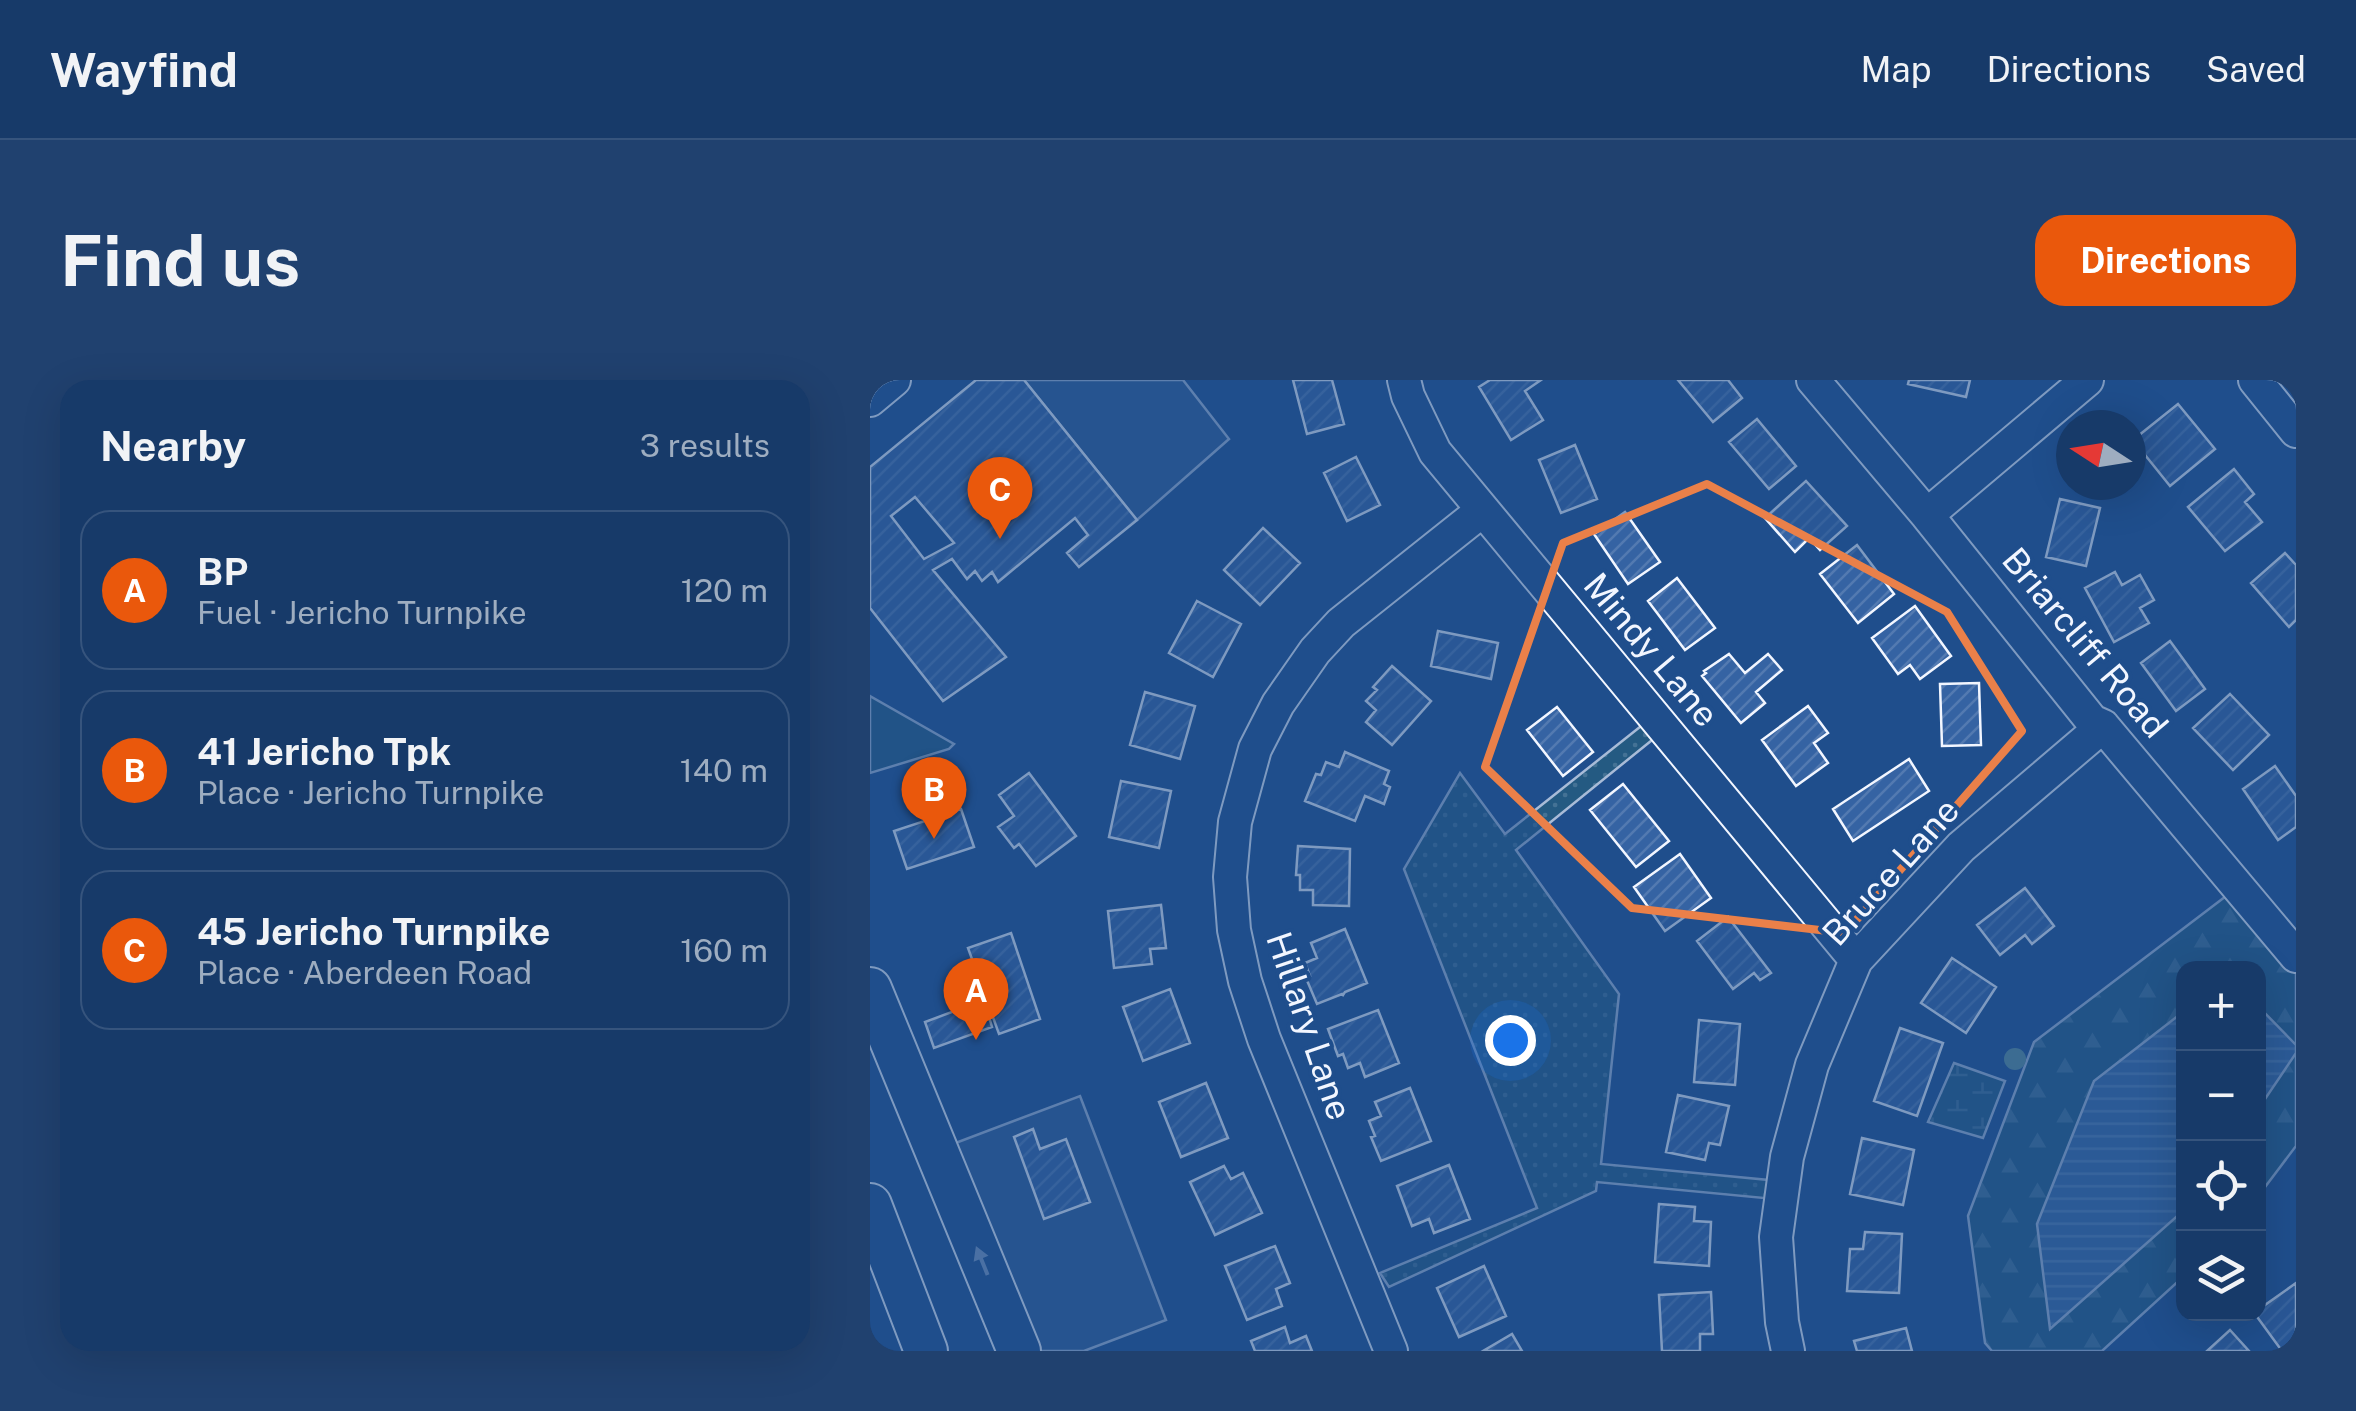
<!DOCTYPE html>
<html lang="en">
<head>
<meta charset="utf-8">
<style>
  body { margin:0; font-family:"Public Sans",sans-serif; background:#20416f; color:#f1f3f6 }
  .controls { position:absolute; right:30px; bottom:30px; display:grid; overflow:hidden; border-radius:20px; box-shadow:0 10px 40px #0002 }
  .controls button { width:90px; height:90px; display:grid; place-items:center; padding:0; border:0; border-bottom:2px solid #36547d; background:#173a69; color:#f1f3f6; font:50px sans-serif }
  .compass { position:absolute; left:1186px; top:30px; width:90px; height:90px; border-radius:50%; background:#173a69; box-shadow:0 10px 40px #0002; rotate:282deg }
  .you { position:absolute; left:640px; top:660px; width:35px; height:35px; margin:-25px; border:8px solid #fff; border-radius:50%; background:#1a73e8; box-shadow:0 0 0 15px #1a73e833 }
  .badge { display:grid; place-items:center; width:65px; height:65px; border-radius:50%; background:#ea580c; color:#fff; font-size:32px; font-weight:700 }
  .pin { position:absolute; translate:-50% -82px; filter:drop-shadow(0 2px 5px #0008) }
  .pin::after { content:''; position:absolute; top:52px; width:35px; height:30px; background:inherit; clip-path:polygon(0 0,100% 0,50% 100%) }
  .list { margin:0; padding:0; list-style:none }
  h2 { display:flex; justify-content:space-between; align-items:center; height:130px; margin:0; padding:0 40px; font-size:42px }
  h2 small { font-size:32px; font-weight:400; color:#9eadc0 }
  .list li { display:grid; grid-template-columns:65px 1fr auto; gap:30px; align-items:center; box-sizing:border-box; height:160px; margin:0 20px 20px; padding:0 20px; border:2px solid #36547d; border-radius:30px }
  .list b { display:block; font-size:38px; white-space:nowrap }
  .list p { margin:0; font-size:32px; white-space:nowrap; color:#9eadc0 }
  .list em { font-size:32px; font-style:normal; color:#9eadc0 }
  .icon { flex:none; width:55px; height:55px; fill:none; stroke:currentColor; stroke-width:2; stroke-linecap:round; stroke-linejoin:round }
  .map { position:relative; flex:none; width:1426px; height:971px; overflow:hidden; border-radius:30px }
  header { display:flex; align-items:center; gap:60px; box-sizing:border-box; height:140px; padding:0 50px; background:#173a69; border-bottom:2px solid #36547d }
  header strong { font-size:48px }
  nav { display:flex; gap:55px; margin-inline-start:auto; font-size:35px }
  .intro { display:flex; align-items:center; justify-content:space-between; box-sizing:border-box; height:240px; padding:0 60px }
  h1 { margin:0; font-size:70px }
  .button { padding:25px 45px; border-radius:30px; background:#ea580c; color:#fff; font-size:35px; font-weight:700 }
  main { display:flex; gap:60px; padding:0 60px }
  aside { flex:1; background:#173a69; border-radius:30px; box-shadow:0 10px 40px #0002 }
  .map>svg:first-child { display:block }
</style>
</head>
<body>
<header>
<strong>Wayfind</strong>
<nav><a>Map</a><a>Directions</a><a>Saved</a></nav>
</header>
<div class="intro"><h1>Find us</h1><a class="button">Directions</a></div>
<main>
<aside>
<h2>Nearby<small>3 results</small></h2>
<ul class="list">
<li><span class="badge">A</span><div><b>BP</b><p>Fuel · Jericho Turnpike</p></div><em>120 m</em></li>
<li><span class="badge">B</span><div><b>41 Jericho Tpk</b><p>Place · Jericho Turnpike</p></div><em>140 m</em></li>
<li><span class="badge">C</span><div><b>45 Jericho Turnpike</b><p>Place · Aberdeen Road</p></div><em>160 m</em></li>
</ul>
</aside>
<div class="map">
<svg width="1426" height="971" viewBox="0 0 1426 971">
  <defs>
    <pattern id="forest-firs" width="22" height="20" patternUnits="userSpaceOnUse" patternTransform="scale(2.5)"><rect width="22" height="20" fill="#245a82"/><path d="M5 1l3.5 6h-7zM16 11l3.5 6h-7z" fill="#447295"/></pattern>
    <pattern id="wetland-marsh" width="20" height="14" patternUnits="userSpaceOnUse" patternTransform="scale(2.5)"><rect width="20" height="14" fill="#245a82"/><path d="M1 5h8M5 5V1M11 12h8M15 12V8" fill="none" stroke="#447295"/></pattern>
    <pattern id="park-dots" width="8" height="8" patternUnits="userSpaceOnUse" patternTransform="scale(2.5)"><rect width="8" height="8" fill="#245a82"/><path d="M2 2h.1M6 6h.1" fill="none" stroke="#447295" stroke-width="1.8" stroke-linecap="round"/></pattern>
    <pattern id="water-rules" width="6" height="5" patternUnits="userSpaceOnUse" patternTransform="scale(2.5)"><rect width="6" height="5" fill="#3b69a3"/><path d="M0 2.5h6" fill="none" stroke="#587fb1"/></pattern>
    <pattern id="building-hatch" width="6" height="6" patternUnits="userSpaceOnUse" patternTransform="scale(2.5)"><rect width="6" height="6" fill="#3563a3"/><path d="M-1 1l2-2M0 6l6-6M5 7l2-2" fill="none" stroke="#537ab1"/></pattern>
  </defs>
  <rect width="100%" height="100%" fill="#1f4e8c"/>
  <!-- grass -->
  <path fill="#245a82" stroke="#a8bbd7" stroke-width="2.5" d="M 0,316 L 84,364 L 79,369 L 0,393 Z"/>
  <!-- forest -->
  <path fill="url(#forest-firs)" stroke="#a8bbd7" stroke-width="2.5" d="M 1368,507 L 1426,576 L 1426,766 L 1389,815 L 1388,588 L 1314,588 L 1313,897 L 1232,971 L 1122,971 L 1115,963 L 1098,836 L 1164,662 Z"/>
  <!-- wetland -->
  <path fill="url(#wetland-marsh)" stroke="#a8bbd7" stroke-width="2.5" d="M 1084,683 L 1135,701 L 1113,758 L 1058,742 Z"/>
  <!-- park -->
  <path fill="url(#park-dots)" stroke="#a8bbd7" stroke-width="2.5" d="M 780,339 L 792,352 L 646,470 L 749,614 L 731,784 L 909,801 L 904,819 L 727,802 L 726,811 L 519,907 L 510,893 L 667,828 L 534,489 L 590,393 L 635,454 Z"/>
  <!-- parking -->
  <path fill="#305b95" stroke="#a8bbd7" stroke-width="2.5" d="M 154,0 L 313,0 L 359,59 L 267,140 Z
    M 210,716 L 296,940 L 214,971 L 149,971 L 67,770 Z"/>
  <!-- water -->
  <path fill="url(#water-rules)" stroke="#a8bbd7" stroke-width="2.5" d="M 1389,627 L 1426,665 L 1426,673 L 1389,728 Z
    M 1313,632 L 1313,831 L 1180,949 L 1167,844 L 1224,701 Z"/>
  <!-- building -->
  <path fill="url(#building-hatch)" stroke="#f2f6ff" stroke-width="2.5" fill-rule="evenodd" d="M 106,0 L 154,0 L 267,140 L 209,187 L 197,173 L 218,155 L 205,138 L 128,202 L 122,192 L 112,201 L 105,191 L 97,199 L 82,179 L 63,190 L 136,277 L 73,321 L 0,228 L 0,87 ZM 45,117 L 84,163 L 54,179 L 21,136 Z
    M 423,0 L 462,0 L 474,44 L 437,54 Z
    M 620,0 L 671,0 L 655,11 L 673,40 L 641,60 L 609,7 Z
    M 808,0 L 858,0 L 872,18 L 843,42 Z
    M 1039,0 L 1100,0 L 1096,17 L 1038,4 Z
    M 1308,24 L 1345,69 L 1300,106 L 1263,60 Z
    M 887,39 L 926,86 L 899,109 L 859,62 Z
    M 705,65 L 727,119 L 691,133 L 669,80 Z
    M 486,77 L 510,125 L 477,141 L 454,93 Z
    M 1364,89 L 1384,114 L 1375,122 L 1392,142 L 1355,171 L 1318,127 Z
    M 936,101 L 977,146 L 950,170 L 939,158 L 925,172 L 895,138 Z
    M 1190,119 L 1230,128 L 1216,186 L 1176,177 Z
    M 755,132 L 790,182 L 758,204 L 724,154 Z
    M 393,148 L 430,183 L 390,225 L 354,190 Z
    M 987,165 L 1024,214 L 988,243 L 950,194 Z
    M 1415,173 L 1426,185 L 1426,240 L 1419,247 L 1381,203 Z
    M 1245,192 L 1252,205 L 1270,195 L 1284,220 L 1270,228 L 1279,243 L 1244,262 L 1215,208 Z
    M 807,198 L 845,248 L 815,270 L 778,221 Z
    M 327,221 L 371,244 L 343,297 L 299,273 Z
    M 1045,226 L 1081,276 L 1050,299 L 1040,285 L 1028,294 L 1002,258 Z
    M 568,251 L 628,263 L 621,299 L 561,286 Z
    M 1300,261 L 1335,309 L 1306,331 L 1271,283 Z
    M 859,274 L 875,293 L 898,274 L 912,290 L 886,312 L 895,323 L 871,343 L 832,296 L 836,293 L 834,291 Z
    M 522,286 L 561,321 L 522,365 L 496,342 L 506,330 L 496,321 L 507,310 L 503,307 Z
    M 1109,303 L 1111,365 L 1072,366 L 1070,304 Z
    M 275,312 L 325,326 L 310,379 L 260,365 Z
    M 1360,314 L 1399,355 L 1363,390 L 1323,348 Z
    M 938,326 L 958,353 L 944,363 L 958,383 L 926,406 L 892,360 Z
    M 687,327 L 723,372 L 693,396 L 657,350 Z
    M 475,372 L 519,391 L 514,404 L 520,407 L 514,424 L 495,416 L 485,441 L 435,421 L 446,394 L 451,395 L 456,382 L 469,387 Z
    M 1039,379 L 1059,411 L 983,461 L 963,429 Z
    M 1405,386 L 1426,416 L 1426,447 L 1408,460 L 1373,409 Z
    M 159,393 L 206,456 L 166,486 L 149,464 L 144,468 L 128,447 L 144,436 L 129,415 Z
    M 251,401 L 301,411 L 289,468 L 239,457 Z
    M 753,404 L 799,461 L 766,487 L 720,430 Z
    M 91,429 L 104,467 L 37,489 L 24,451 Z
    M 428,466 L 480,469 L 479,526 L 443,525 L 443,510 L 430,510 L 430,495 L 426,495 Z
    M 810,474 L 841,518 L 795,551 L 764,507 Z
    M 1155,508 L 1184,546 L 1162,564 L 1155,555 L 1130,575 L 1107,545 Z
    M 291,525 L 296,568 L 280,569 L 282,584 L 244,588 L 238,531 Z
    M 858,537 L 901,593 L 890,600 L 884,593 L 863,609 L 827,561 Z
    M 475,549 L 497,603 L 475,612 L 473,615 L 472,614 L 447,624 L 436,598 L 440,596 L 435,583 L 447,578 L 441,563 Z
    M 141,553 L 170,639 L 129,654 L 98,568 Z
    M 1082,578 L 1126,607 L 1096,653 L 1051,623 Z
    M 300,609 L 320,663 L 273,681 L 253,627 Z
    M 114,620 L 122,647 L 64,668 L 55,642 Z
    M 508,630 L 529,683 L 495,697 L 490,683 L 478,688 L 473,674 L 468,676 L 458,649 Z
    M 829,640 L 870,644 L 865,705 L 824,702 Z
    M 1030,648 L 1073,663 L 1047,736 L 1004,721 Z
    M 336,703 L 358,758 L 311,777 L 289,722 Z
    M 540,708 L 561,761 L 511,781 L 501,757 L 505,756 L 499,741 L 511,736 L 505,722 Z
    M 808,715 L 859,726 L 850,765 L 839,763 L 835,780 L 796,772 Z
    M 163,749 L 170,769 L 196,759 L 220,822 L 174,839 L 144,757 Z
    M 992,758 L 1044,770 L 1033,825 L 980,814 Z
    M 579,785 L 600,839 L 564,853 L 559,839 L 542,846 L 527,806 Z
    M 354,786 L 361,799 L 373,793 L 392,833 L 345,855 L 320,802 Z
    M 789,824 L 825,827 L 824,841 L 841,842 L 839,886 L 785,882 Z
    M 995,852 L 1032,854 L 1029,913 L 977,911 L 980,869 L 993,869 Z
    M 405,866 L 420,903 L 406,909 L 412,926 L 377,940 L 355,886 Z
    M 614,886 L 636,936 L 589,957 L 567,908 Z
    M 1426,903 L 1426,967 L 1420,971 L 1412,971 L 1385,934 L 1388,934 L 1388,930 Z
    M 841,912 L 843,954 L 830,954 L 830,971 L 792,971 L 789,915 Z
    M 415,947 L 420,963 L 436,956 L 442,971 L 385,971 L 381,961 Z
    M 1036,948 L 1042,971 L 987,971 L 984,961 Z
    M 1360,950 L 1379,971 L 1337,971 Z
    M 642,954 L 652,971 L 613,971 Z"/>
  <g fill="none" stroke-linecap="round" stroke-linejoin="round">
    <!-- minor casing -->
    <g stroke="#f2f6ff" stroke-width="36">
      <path id="minor" d="M 534,0 L 538,16 L 565,72 L 986,580
        M 943,0 L 1057,135 L 1222,341 L 1233,346 L 1426,576
        M 1385,0 L 1426,51
        M 0,20 L 24,0
        M 1057,135 L 1217,0
        M 521,971 L 394,659 L 375,601 L 364,550 L 360,497 L 365,442 L 385,369 L 408,324 L 445,271 L 471,243 L 613,130
        M 918,971 L 912,942 L 906,857 L 917,777 L 942,685 L 986,580 L 1091,467 L 1233,346"/>
    </g>
    <!-- major casing -->
    <g stroke="#f2f6ff" stroke-width="46">
      <path id="major" d="M 0,609 L 149,971
        M 0,825 L 56,971"/>
    </g>
    <!-- minor -->
    <use href="#minor" stroke="#1f4e8c" stroke-width="32"/>
    <!-- major -->
    <use href="#major" stroke="#1f4e8c" stroke-width="42"/>
  </g>
  <!-- trees -->
  <circle fill="#61919a" cx="1145" cy="679" r="11"/>
  <!-- one-way arrows -->
  <defs><path id="oneway-solid" d="M-6-.8H1V-3.2L6.5 0L1 3.2V.8H-6Z" transform="scale(2.5)"/></defs>
  <use fill="#7e9ac0" href="#oneway-solid" transform="translate(112 881) rotate(-112)"/>
  <!-- marked area -->
  <path d="M0 0H1426V971H0ZM 837,104 L 1077,232 L 1152,351 L 975,553 L 762,528 L 615,387 L 693,163 Z" fill="#1f4e8c" fill-opacity=".55" fill-rule="evenodd"/>
  <path fill="none" stroke="#ea8049" stroke-width="8" stroke-linejoin="round" d="M 837,104 L 1077,232 L 1152,351 L 975,553 L 762,528 L 615,387 L 693,163 Z"/>
  <g text-anchor="middle" stroke-width="8" stroke-linejoin="round" paint-order="stroke">
    <!-- street labels -->
    <g font-size="35" fill="#f2f6ff" stroke="#1f4e8c">
      <text transform="translate(1215 263) rotate(50)" y="12">Briarcliff Road</text>
      <text transform="translate(781 270) rotate(50)" y="12">Mindy Lane</text>
      <text transform="translate(1021 492) rotate(-48)" y="12">Bruce Lane</text>
      <text transform="translate(439 646) rotate(71)" y="12">Hillary Lane</text>
    </g>
  </g>
</svg>
<div class="controls">
<button>+</button>
<button>−</button>
<button><svg class="icon" aria-label="locate" viewBox="0 0 24 24"><circle cx="12" cy="12" r="6"/><path d="M12 2v4M12 18v4M2 12h4M18 12h4"/></svg></button>
<button><svg class="icon" aria-label="layers" viewBox="0 0 24 24"><path d="M12 4l9 5-9 5-9-5zM3 14l9 5 9-5"/></svg></button>
</div>
<svg class="compass" viewBox="-18 -18 36 36"><path d="M0-13l5 13h-10z" fill="#e53935"/><path d="M0 13l5-13h-10z" fill="#9eadc0"/></svg>
<div class="you"></div>
<div class="pin badge" style="left:106px;top:660px">A</div>
<div class="pin badge" style="left:64px;top:459px">B</div>
<div class="pin badge" style="left:130px;top:159px">C</div>
</div>
</main>
</body>
</html>
